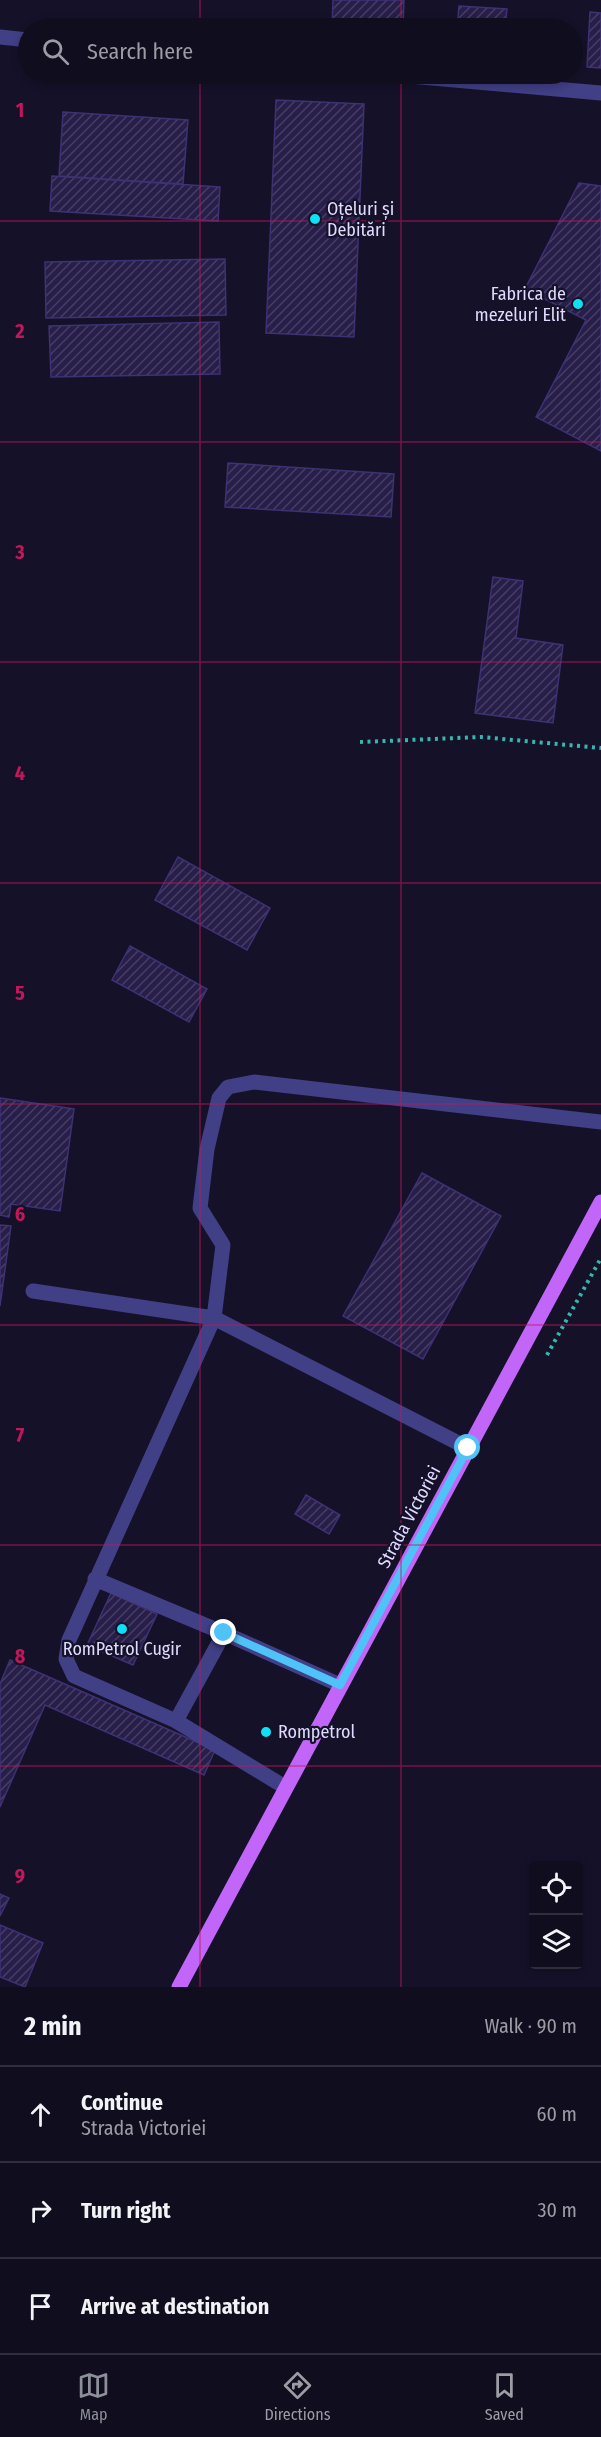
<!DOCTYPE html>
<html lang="en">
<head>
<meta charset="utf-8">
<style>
  body { margin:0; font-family:"Fira Sans Condensed",sans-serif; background:#1e1b2c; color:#f1f3f6 }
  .controls { position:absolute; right:18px; bottom:18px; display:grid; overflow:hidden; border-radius:6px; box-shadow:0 3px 9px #0003 }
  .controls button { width:54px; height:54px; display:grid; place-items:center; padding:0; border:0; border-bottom:2px solid #302d3d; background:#100d1f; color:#f1f3f6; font:30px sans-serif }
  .stop { position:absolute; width:18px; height:18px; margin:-14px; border:4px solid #4fc3f7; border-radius:50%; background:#fff }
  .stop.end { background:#4fc3f7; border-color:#fff; box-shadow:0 2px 6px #0008 }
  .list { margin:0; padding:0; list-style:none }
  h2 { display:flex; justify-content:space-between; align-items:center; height:78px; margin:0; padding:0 24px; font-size:26px }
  h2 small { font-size:20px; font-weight:400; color:#9c9ca4 }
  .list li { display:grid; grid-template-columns:39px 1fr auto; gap:18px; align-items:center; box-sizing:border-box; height:96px; padding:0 24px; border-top:2px solid #302d3d }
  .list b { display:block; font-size:22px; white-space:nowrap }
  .list p { margin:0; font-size:20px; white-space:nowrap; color:#9c9ca4 }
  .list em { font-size:20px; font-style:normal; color:#9c9ca4 }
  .icon { flex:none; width:33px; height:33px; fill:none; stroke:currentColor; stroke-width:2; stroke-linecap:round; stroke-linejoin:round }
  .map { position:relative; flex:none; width:601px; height:1987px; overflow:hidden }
  .search { position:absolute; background:#100d1f; box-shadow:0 3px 9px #0003; left:18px; right:18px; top:18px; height:66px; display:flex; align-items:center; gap:15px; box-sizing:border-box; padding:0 21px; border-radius:33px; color:#9c9ca4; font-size:22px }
  .sheet { height:366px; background:#100d1f }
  nav { display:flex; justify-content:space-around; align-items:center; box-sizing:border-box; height:84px; border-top:2px solid #302d3d; background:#100d1f; font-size:16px; color:#9c9ca4 }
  nav a { display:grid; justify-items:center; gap:3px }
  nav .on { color:#8c9099 }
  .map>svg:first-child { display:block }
</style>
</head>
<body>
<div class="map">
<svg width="601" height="1987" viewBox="0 0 601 1987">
  <defs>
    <pattern id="building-hatch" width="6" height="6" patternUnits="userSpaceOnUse" patternTransform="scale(1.5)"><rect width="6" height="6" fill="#271e49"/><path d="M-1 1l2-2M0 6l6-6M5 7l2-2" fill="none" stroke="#463e64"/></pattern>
  </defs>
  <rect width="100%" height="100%" fill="#151129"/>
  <!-- building -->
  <path fill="url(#building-hatch)" stroke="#3e3174" stroke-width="1.5" d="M 333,0 L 404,0 L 403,28 L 332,28 Z
    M 459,6 L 507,9 L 505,28 L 457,28 Z
    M 590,12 L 601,13 L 601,68 L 587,67 Z
    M 276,100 L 364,104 L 354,337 L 266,333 Z
    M 63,112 L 188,120 L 183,184 L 59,176 Z
    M 52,176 L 220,187 L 218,221 L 50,211 Z
    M 579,183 L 601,186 L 601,451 L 536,417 L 586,320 L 525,289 Z
    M 225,259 L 226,315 L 46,318 L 45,262 Z
    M 219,322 L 220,374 L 51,377 L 49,326 Z
    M 228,463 L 394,474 L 391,517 L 225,507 Z
    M 493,577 L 523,581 L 516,638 L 563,645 L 553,723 L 475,713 Z
    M 178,857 L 270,908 L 247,950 L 155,900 Z
    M 130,946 L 207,989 L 189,1022 L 112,980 Z
    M 0,1098 L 74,1109 L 60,1211 L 11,1204 L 9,1217 L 0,1215 Z
    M 422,1173 L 501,1216 L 423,1359 L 343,1316 Z
    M 0,1225 L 11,1226 L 0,1306 Z
    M 306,1495 L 340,1515 L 329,1534 L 295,1514 Z
    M 111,1593 L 157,1614 L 133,1665 L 87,1645 Z
    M 10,1660 L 215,1750 L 204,1775 L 45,1705 L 0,1807 L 0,1684 Z
    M 0,1894 L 9,1898 L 0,1916 Z
    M 0,1925 L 43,1943 L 25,1987 L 0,1977 Z"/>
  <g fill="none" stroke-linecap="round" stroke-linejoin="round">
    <!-- path -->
    <path stroke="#35b7ae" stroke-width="4" stroke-dasharray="3 4.5" stroke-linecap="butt" d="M 360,742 L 481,737 L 601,748
      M 547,1355 L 601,1258"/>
    <!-- minor -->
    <path stroke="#413f86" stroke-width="15" d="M 0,37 L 28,40
      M 387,74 L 601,93
      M 33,1291 L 214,1318 L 468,1448
      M 95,1579 L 224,1633
      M 176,1721 L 74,1676 L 66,1659 L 69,1640 L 214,1318 L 223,1245 L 200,1208 L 207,1149 L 219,1098 L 228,1087 L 254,1082 L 601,1122
      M 285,1787 L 176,1721 L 224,1633 L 340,1685"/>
    <!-- major -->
    <path stroke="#c166f9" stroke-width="15" d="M 179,1987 L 601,1202"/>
  </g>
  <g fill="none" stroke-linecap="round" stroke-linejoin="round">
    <!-- route -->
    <path stroke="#4fc3f7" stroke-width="8" d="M 224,1633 L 340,1685 L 468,1448"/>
  </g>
  <!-- grid -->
  <path fill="none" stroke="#c2185b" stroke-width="1.5" stroke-opacity="0.55" d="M 200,0 L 200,28M 401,0 L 401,28M 200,74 L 200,1987M 401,74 L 401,1987M 0,221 L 601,221M 0,442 L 601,442M 0,662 L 601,662M 0,883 L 601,883M 0,1104 L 601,1104M 0,1325 L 601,1325M 0,1545 L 601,1545M 0,1766 L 601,1766"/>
  <!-- markers -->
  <g fill="#0fe0f5" stroke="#151129" stroke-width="2">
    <circle cx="315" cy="219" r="6"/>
    <circle cx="578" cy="304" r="6"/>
    <circle cx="122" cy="1629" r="6"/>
    <circle cx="266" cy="1732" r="6"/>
  </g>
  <g text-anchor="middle" stroke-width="4.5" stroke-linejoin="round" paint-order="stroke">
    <!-- poi labels -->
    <g font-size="18" fill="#dfdbfe" stroke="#151129" text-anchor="start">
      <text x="327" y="215">Oțeluri și<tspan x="327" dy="21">Debitări</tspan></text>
      <text x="566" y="300" text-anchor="end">Fabrica de<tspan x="566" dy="21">mezeluri Elit</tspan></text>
      <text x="122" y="1655" text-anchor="middle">RomPetrol Cugir</text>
      <text x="278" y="1738">Rompetrol</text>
    </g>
    <!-- street labels -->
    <g font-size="18" fill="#dfdbfe" stroke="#151129">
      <text transform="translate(409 1517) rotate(-62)" y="6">Strada Victoriei</text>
    </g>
  </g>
  <g font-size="20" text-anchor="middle" font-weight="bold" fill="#c2185b" stroke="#151129" stroke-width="4.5" stroke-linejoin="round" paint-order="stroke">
    <text x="20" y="117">1</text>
    <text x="20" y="338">2</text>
    <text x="20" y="559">3</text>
    <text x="20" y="780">4</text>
    <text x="20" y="1000">5</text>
    <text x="20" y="1221">6</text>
    <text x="20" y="1442">7</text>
    <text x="20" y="1663">8</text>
    <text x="20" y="1883">9</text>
  </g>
</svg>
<div class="controls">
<button><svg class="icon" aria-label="locate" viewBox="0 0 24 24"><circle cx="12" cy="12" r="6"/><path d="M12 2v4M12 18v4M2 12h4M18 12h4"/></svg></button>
<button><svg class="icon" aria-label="layers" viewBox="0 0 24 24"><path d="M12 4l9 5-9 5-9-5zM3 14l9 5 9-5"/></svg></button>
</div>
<div class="stop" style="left:468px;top:1448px"></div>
<div class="stop end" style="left:224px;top:1633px"></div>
<div class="search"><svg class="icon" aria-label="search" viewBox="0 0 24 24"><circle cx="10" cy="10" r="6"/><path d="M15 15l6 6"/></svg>Search here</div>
</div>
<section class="sheet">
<h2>2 min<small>Walk · 90 m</small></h2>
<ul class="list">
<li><svg class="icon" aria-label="ahead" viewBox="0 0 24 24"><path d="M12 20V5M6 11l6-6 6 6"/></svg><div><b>Continue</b><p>Strada Victoriei</p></div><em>60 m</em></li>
<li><svg class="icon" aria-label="right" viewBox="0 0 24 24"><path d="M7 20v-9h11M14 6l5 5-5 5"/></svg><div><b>Turn right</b></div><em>30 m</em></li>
<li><svg class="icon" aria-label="arrive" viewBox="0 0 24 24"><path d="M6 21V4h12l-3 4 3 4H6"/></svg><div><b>Arrive at destination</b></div></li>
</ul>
</section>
<nav>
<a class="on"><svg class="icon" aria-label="map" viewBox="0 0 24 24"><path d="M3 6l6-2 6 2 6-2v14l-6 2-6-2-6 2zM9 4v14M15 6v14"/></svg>Map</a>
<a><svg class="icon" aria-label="directions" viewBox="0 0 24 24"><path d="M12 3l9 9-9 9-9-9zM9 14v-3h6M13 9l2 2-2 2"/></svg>Directions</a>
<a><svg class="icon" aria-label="saved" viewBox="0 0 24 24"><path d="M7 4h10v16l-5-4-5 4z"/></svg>Saved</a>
</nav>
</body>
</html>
